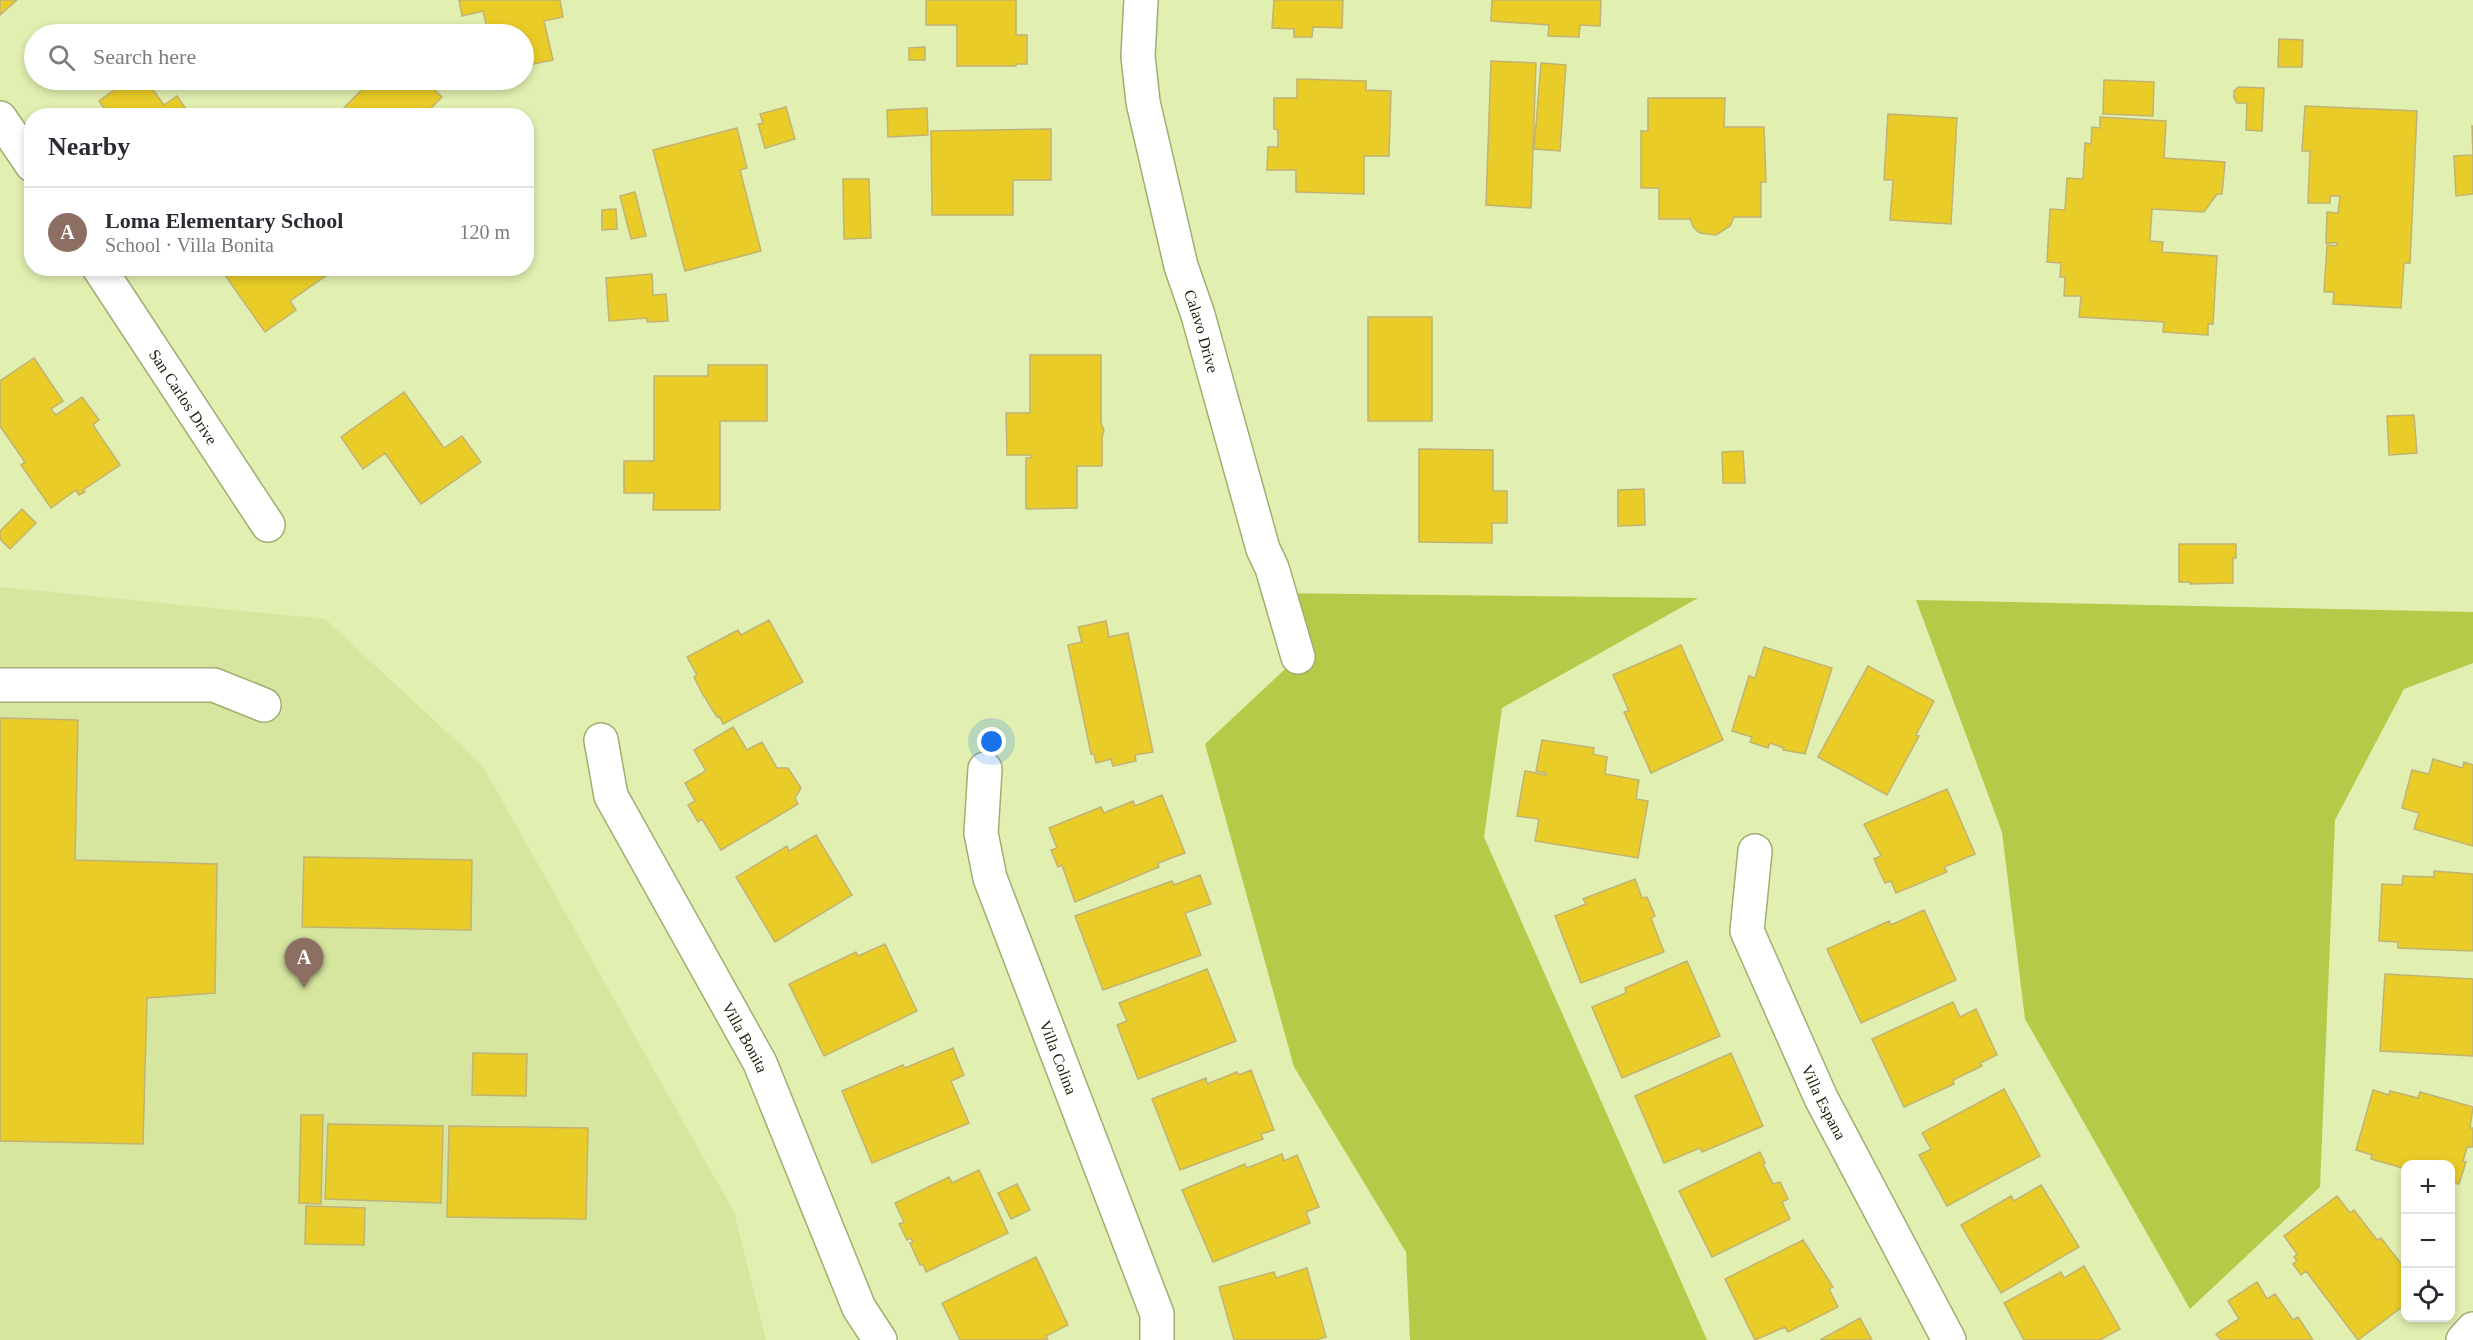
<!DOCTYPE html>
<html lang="en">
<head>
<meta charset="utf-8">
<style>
  body { margin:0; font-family:Georgia,serif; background:#f2f2f3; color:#2b2b33 }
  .controls { position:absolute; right:18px; bottom:18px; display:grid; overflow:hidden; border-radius:12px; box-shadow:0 3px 9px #0003 }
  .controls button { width:54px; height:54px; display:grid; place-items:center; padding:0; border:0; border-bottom:2px solid #e1e1e2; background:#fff; color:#2b2b33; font:30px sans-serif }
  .you { position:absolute; left:992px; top:742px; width:21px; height:21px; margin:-15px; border:4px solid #fff; border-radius:50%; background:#1a73e8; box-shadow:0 0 0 9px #1a73e833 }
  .badge { display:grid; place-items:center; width:39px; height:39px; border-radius:50%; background:#6e3db4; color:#fff; font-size:20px; font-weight:700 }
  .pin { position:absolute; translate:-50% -50px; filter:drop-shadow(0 2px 3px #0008) }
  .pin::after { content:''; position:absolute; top:32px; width:21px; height:18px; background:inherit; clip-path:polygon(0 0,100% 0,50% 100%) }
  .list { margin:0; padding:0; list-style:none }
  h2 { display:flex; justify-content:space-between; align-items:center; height:78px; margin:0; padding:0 24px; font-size:26px }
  h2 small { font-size:20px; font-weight:400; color:#7c7c81 }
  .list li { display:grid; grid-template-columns:39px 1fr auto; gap:18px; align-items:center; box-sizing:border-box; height:90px; padding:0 24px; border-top:2px solid #e1e1e2 }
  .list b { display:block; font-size:22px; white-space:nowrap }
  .list p { margin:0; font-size:20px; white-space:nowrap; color:#7c7c81 }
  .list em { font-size:20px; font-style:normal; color:#7c7c81 }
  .icon { flex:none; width:33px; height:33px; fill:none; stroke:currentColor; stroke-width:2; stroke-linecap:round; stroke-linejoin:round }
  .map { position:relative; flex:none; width:2473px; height:1340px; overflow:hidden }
  .search { position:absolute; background:#fff; box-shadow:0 3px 9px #0003; left:24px; top:24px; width:510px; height:66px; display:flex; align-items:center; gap:15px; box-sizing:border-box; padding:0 21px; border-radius:33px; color:#7c7c81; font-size:22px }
  .panel { position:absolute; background:#fff; box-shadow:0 3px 9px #0003; left:24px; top:108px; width:510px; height:168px; border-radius:24px }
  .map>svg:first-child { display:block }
</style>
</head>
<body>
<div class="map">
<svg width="2473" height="1340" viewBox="0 0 2473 1340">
  <rect width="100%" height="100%" fill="#e1efb0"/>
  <!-- built -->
  <path fill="#d6e69f" d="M 0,587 L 325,619 L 482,765 L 734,1212 L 766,1340 L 0,1340 Z"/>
  <!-- green -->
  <path fill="#b4ca48" d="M 1266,593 L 1698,598 L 1502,708 L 1484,837 L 1707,1340 L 1410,1340 L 1406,1252 L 1294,1067 L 1205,744 L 1298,657 Z
    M 1916,600 L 2473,612 L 2473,663 L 2404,689 L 2335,820 L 2320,1187 L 2190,1309 L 2025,1019 L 2002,832 Z"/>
  <!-- building -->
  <path fill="#e9cc27" stroke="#c0b375" stroke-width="1.5" d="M 0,0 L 17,0 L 0,15 Z
    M 459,0 L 560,0 L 563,17 L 544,21 L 553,60 L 524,66 L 524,34 L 498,34 L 497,30 L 488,32 L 483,11 L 462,16 Z
    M 926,0 L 1016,0 L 1016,35 L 1027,35 L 1027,64 L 1016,64 L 1016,66 L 957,66 L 957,25 L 926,25 Z
    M 1274,0 L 1343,0 L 1342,28 L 1313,27 L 1312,37 L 1294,37 L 1294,29 L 1272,28 Z
    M 1492,0 L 1601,0 L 1600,26 L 1580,25 L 1579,37 L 1548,36 L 1549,25 L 1491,21 Z
    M 2279,39 L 2303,40 L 2302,67 L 2278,67 Z
    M 925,47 L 925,60 L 909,60 L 909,48 Z
    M 1491,61 L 1536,63 L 1531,208 L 1486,205 Z
    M 1541,63 L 1566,65 L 1560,151 L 1534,149 Z
    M 1297,79 L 1366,81 L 1366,90 L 1391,91 L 1389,156 L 1364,156 L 1364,194 L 1296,192 L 1296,170 L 1267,170 L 1268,147 L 1278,147 L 1278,130 L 1274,129 L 1274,98 L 1297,98 Z
    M 128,80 L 146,80 L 164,105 L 177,96 L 191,116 L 109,116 L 99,101 Z
    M 371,80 L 424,80 L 442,97 L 430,109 L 437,116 L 336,116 Z
    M 2104,80 L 2154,82 L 2153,116 L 2103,114 Z
    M 2238,87 L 2264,88 L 2262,131 L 2246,130 L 2247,103 L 2237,103 L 2234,98 L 2234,91 Z
    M 1648,98 L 1725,98 L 1724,127 L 1764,127 L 1766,182 L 1761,182 L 1761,217 L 1734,217 L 1730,226 L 1716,235 L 1700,233 L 1694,228 L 1690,219 L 1659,219 L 1659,188 L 1641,188 L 1641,131 L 1648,131 Z
    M 2305,106 L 2417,111 L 2410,263 L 2404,263 L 2401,308 L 2333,304 L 2334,292 L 2324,292 L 2327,245 L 2337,246 L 2337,243 L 2326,243 L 2327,212 L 2338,213 L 2340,196 L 2330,196 L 2330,203 L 2308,203 L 2310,151 L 2302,151 Z
    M 786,107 L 795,139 L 765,148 L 758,124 L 763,123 L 760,114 Z
    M 927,108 L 928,135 L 888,137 L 887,110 Z
    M 1888,114 L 1957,118 L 1951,224 L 1890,220 L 1893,180 L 1884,180 Z
    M 2100,117 L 2166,121 L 2164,158 L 2225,162 L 2222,194 L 2217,194 L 2204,212 L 2152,209 L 2150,241 L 2163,242 L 2162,252 L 2217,256 L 2213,324 L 2208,324 L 2208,335 L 2163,332 L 2164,322 L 2079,317 L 2081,296 L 2064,296 L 2065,277 L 2060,277 L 2061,263 L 2047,262 L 2050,209 L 2065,210 L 2067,178 L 2083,179 L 2085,143 L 2091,144 L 2092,127 L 2100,128 Z
    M 2472,126 L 2473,126 L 2473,194 L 2456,196 L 2454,156 L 2473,155 Z
    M 737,128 L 747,168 L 740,170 L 761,251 L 685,271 L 653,150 Z
    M 1051,129 L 1051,180 L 1013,180 L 1013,215 L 932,215 L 931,131 Z
    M 843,179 L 869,179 L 871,238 L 844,239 Z
    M 635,192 L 646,236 L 631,239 L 620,196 Z
    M 616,209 L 617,229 L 602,230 L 602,210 Z
    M 220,268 L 337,268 L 290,301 L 296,310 L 265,332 Z
    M 652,274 L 653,295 L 666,294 L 668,321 L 647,322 L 647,318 L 609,321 L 606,278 Z
    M 1368,317 L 1432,317 L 1432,421 L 1368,421 Z
    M 1030,355 L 1101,355 L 1101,423 L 1104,430 L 1102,437 L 1102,466 L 1077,466 L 1077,508 L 1026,509 L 1026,458 L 1031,458 L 1031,455 L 1007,455 L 1006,413 L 1030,413 Z
    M 34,358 L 63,401 L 51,409 L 56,415 L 82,397 L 99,420 L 93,425 L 120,465 L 83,490 L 85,492 L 79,495 L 76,490 L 51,508 L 21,465 L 25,462 L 0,426 L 0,381 Z
    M 708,365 L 767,365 L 767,421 L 720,421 L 720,510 L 653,510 L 654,493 L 624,493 L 624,461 L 654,461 L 654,376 L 708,376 Z
    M 404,392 L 444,448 L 462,436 L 481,462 L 421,504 L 385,453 L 363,469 L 341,437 Z
    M 2414,415 L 2417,453 L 2389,455 L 2387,416 Z
    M 1419,449 L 1493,450 L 1493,491 L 1507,491 L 1507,523 L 1492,523 L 1492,543 L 1419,542 Z
    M 1743,451 L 1745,483 L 1723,483 L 1722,452 Z
    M 1644,489 L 1645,525 L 1618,526 L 1618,490 Z
    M 22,509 L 36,523 L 10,549 L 0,539 L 0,531 Z
    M 2179,544 L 2236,544 L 2236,558 L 2233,558 L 2233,583 L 2190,584 L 2190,582 L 2179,582 Z
    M 769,620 L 803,682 L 723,724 L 719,716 L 717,717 L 702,693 L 694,677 L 697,675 L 687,657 L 738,630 L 741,635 Z
    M 1106,621 L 1109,637 L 1128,633 L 1153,752 L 1135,755 L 1136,761 L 1113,766 L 1111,759 L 1096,763 L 1094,754 L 1091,754 L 1068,645 L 1082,642 L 1078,627 Z
    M 1681,645 L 1723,740 L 1651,773 L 1624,712 L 1629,711 L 1613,675 Z
    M 1764,647 L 1832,668 L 1805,754 L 1783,750 L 1784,748 L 1770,743 L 1768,748 L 1750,742 L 1752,737 L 1732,731 L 1749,676 L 1755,678 Z
    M 1868,666 L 1934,701 L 1916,735 L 1919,736 L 1887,795 L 1818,757 Z
    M 0,718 L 78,720 L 75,860 L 217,864 L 215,993 L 147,998 L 143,1144 L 0,1141 Z
    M 733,727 L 747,750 L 762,742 L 777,768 L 788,768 L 801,788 L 795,798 L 798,804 L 721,850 L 702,819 L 698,822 L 688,805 L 695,801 L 685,783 L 706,771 L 694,750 Z
    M 1542,740 L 1594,748 L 1593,754 L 1607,757 L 1605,774 L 1639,780 L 1636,799 L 1648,801 L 1638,858 L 1535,841 L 1539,819 L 1517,816 L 1525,771 L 1546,775 L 1546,773 L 1536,771 Z
    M 2433,759 L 2463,768 L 2464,762 L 2473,765 L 2473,846 L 2414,829 L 2419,813 L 2402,808 L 2412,770 L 2429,774 Z
    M 1947,789 L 1975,854 L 1944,867 L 1947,872 L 1896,893 L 1891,881 L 1885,883 L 1874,859 L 1881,856 L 1864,824 Z
    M 1162,795 L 1185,853 L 1158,863 L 1159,867 L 1075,902 L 1062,865 L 1058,867 L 1051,850 L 1057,848 L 1049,828 L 1101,807 L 1104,813 L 1133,801 L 1135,806 Z
    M 816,835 L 852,895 L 775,942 L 736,877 L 787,846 L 789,851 Z
    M 304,857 L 472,860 L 471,930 L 302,927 Z
    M 2434,871 L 2473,874 L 2473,951 L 2398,948 L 2398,942 L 2379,941 L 2382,884 L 2402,885 L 2403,876 L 2434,877 Z
    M 1200,875 L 1211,904 L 1185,913 L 1201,955 L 1103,990 L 1075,916 L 1172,881 L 1174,885 Z
    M 1635,879 L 1642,898 L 1647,897 L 1655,916 L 1651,918 L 1664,952 L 1581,983 L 1555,916 L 1586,904 L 1583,899 Z
    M 1924,910 L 1956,980 L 1861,1023 L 1827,949 L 1889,921 L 1891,925 Z
    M 885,944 L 917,1011 L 824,1056 L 789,984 L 856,952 L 858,956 Z
    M 1687,961 L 1720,1036 L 1622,1078 L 1592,1007 L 1626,993 L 1625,988 Z
    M 1207,969 L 1236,1041 L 1138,1079 L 1117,1025 L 1127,1021 L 1119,1003 Z
    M 2385,974 L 2473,979 L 2473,1056 L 2380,1051 Z
    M 1953,1002 L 1960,1017 L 1976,1009 L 1997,1055 L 1980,1063 L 1982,1066 L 1953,1080 L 1954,1084 L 1904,1107 L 1872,1039 Z
    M 953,1048 L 964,1075 L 951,1081 L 969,1123 L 872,1163 L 842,1091 L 903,1065 L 905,1068 Z
    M 473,1053 L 527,1054 L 526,1096 L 472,1095 Z
    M 1731,1053 L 1763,1126 L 1702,1152 L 1700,1148 L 1664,1163 L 1635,1096 Z
    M 1251,1070 L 1274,1130 L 1261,1134 L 1263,1139 L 1180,1170 L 1152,1099 L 1206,1078 L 1207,1084 L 1237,1072 L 1239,1075 Z
    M 2004,1089 L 2040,1156 L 1947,1206 L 1919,1155 L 1931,1149 L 1922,1133 Z
    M 2373,1090 L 2389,1095 L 2390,1091 L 2418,1098 L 2420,1092 L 2473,1107 L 2470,1128 L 2473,1128 L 2473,1147 L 2467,1147 L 2463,1161 L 2466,1162 L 2459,1184 L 2450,1182 L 2450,1164 L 2406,1164 L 2406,1169 L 2371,1159 L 2372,1155 L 2356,1150 Z
    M 301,1115 L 323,1115 L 321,1204 L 299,1203 Z
    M 328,1124 L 443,1126 L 441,1203 L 325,1199 Z
    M 449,1126 L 588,1128 L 586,1219 L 447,1217 Z
    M 1760,1152 L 1765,1163 L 1763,1164 L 1773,1184 L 1780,1182 L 1788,1199 L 1782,1202 L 1790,1219 L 1712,1257 L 1679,1191 Z
    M 1282,1154 L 1284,1161 L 1297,1155 L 1319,1207 L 1306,1212 L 1310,1223 L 1213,1262 L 1182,1190 L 1245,1164 L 1247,1168 Z
    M 979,1170 L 1008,1233 L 926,1272 L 923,1264 L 920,1265 L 910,1243 L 913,1242 L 911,1238 L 907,1240 L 899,1224 L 904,1222 L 895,1203 L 949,1177 L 952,1183 Z
    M 1017,1184 L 1030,1210 L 1011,1219 L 998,1193 Z
    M 2041,1185 L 2079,1247 L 2001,1293 L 1961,1225 L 2011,1196 L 2014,1201 Z
    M 2337,1196 L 2350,1213 L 2354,1210 L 2377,1240 L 2381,1238 L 2406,1270 L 2406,1304 L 2358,1340 L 2306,1271 L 2301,1275 L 2293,1264 L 2297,1261 L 2294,1257 L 2297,1254 L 2284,1236 Z
    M 306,1206 L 365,1208 L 364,1245 L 305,1244 Z
    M 1803,1240 L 1833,1287 L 1829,1289 L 1838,1307 L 1788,1332 L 1785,1327 L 1755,1340 L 1725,1279 Z
    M 1036,1257 L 1068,1325 L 1046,1336 L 1048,1340 L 960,1340 L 942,1303 Z
    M 2084,1266 L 2120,1329 L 2100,1340 L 2024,1340 L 2004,1303 L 2061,1272 L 2064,1278 Z
    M 1307,1268 L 1326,1337 L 1316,1340 L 1234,1340 L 1219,1287 L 1274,1272 L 1276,1278 Z
    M 2257,1282 L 2267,1299 L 2275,1294 L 2293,1320 L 2298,1317 L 2313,1340 L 2221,1340 L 2216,1334 L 2239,1319 L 2228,1301 Z
    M 1860,1318 L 1872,1340 L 1820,1340 Z"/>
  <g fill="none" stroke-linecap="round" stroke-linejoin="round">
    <!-- minor casing -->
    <g stroke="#a1ad71" stroke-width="36">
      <g id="minor">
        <path id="s1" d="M 1141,0 L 1138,56 L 1143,102 L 1181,266 L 1198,315 L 1263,549 L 1272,568 L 1298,657"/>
        <path d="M 0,118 L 32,165"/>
        <path id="s2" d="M 99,268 L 268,525"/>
        <path d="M 0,685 L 214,685 L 264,705"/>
        <path id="s3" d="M 601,740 L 611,796 L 760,1063 L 859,1308 L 880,1340"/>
        <path id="s4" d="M 985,769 L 981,833 L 990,878 L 1157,1314 L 1157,1340"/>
        <path id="s5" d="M 1755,851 L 1747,931 L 1821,1098 L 1949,1340"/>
        <path d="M 2463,1340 L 2473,1329"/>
      </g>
    </g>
    <!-- minor -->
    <use href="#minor" stroke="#fff" stroke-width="33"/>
  </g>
  <g text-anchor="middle" stroke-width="5" stroke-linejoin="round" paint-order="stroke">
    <!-- street labels -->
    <g font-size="16" fill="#1b1f07" stroke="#e1efb0">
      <text dy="6" stroke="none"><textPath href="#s1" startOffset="339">Calavo Drive</textPath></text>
      <text dy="6" stroke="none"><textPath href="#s2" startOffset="154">San Carlos Drive</textPath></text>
      <text dy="6" stroke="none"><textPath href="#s3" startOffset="333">Villa Bonita</textPath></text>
      <text dy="6" stroke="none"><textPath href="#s4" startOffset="302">Villa Colina</textPath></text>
      <text dy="6" stroke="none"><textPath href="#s5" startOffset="268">Villa Espana</textPath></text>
    </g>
  </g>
</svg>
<div class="controls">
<button>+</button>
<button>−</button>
<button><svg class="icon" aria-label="locate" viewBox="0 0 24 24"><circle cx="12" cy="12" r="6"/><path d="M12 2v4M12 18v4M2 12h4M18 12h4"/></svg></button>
</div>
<div class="you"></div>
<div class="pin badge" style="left:304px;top:988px;background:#8d6e63">A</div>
<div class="search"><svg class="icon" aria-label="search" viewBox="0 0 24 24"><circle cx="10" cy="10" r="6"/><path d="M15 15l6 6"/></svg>Search here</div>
<section class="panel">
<h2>Nearby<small></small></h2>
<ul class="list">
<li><span class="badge" style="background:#8d6e63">A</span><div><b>Loma Elementary School</b><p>School · Villa Bonita</p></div><em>120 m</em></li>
</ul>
</section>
</div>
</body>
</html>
